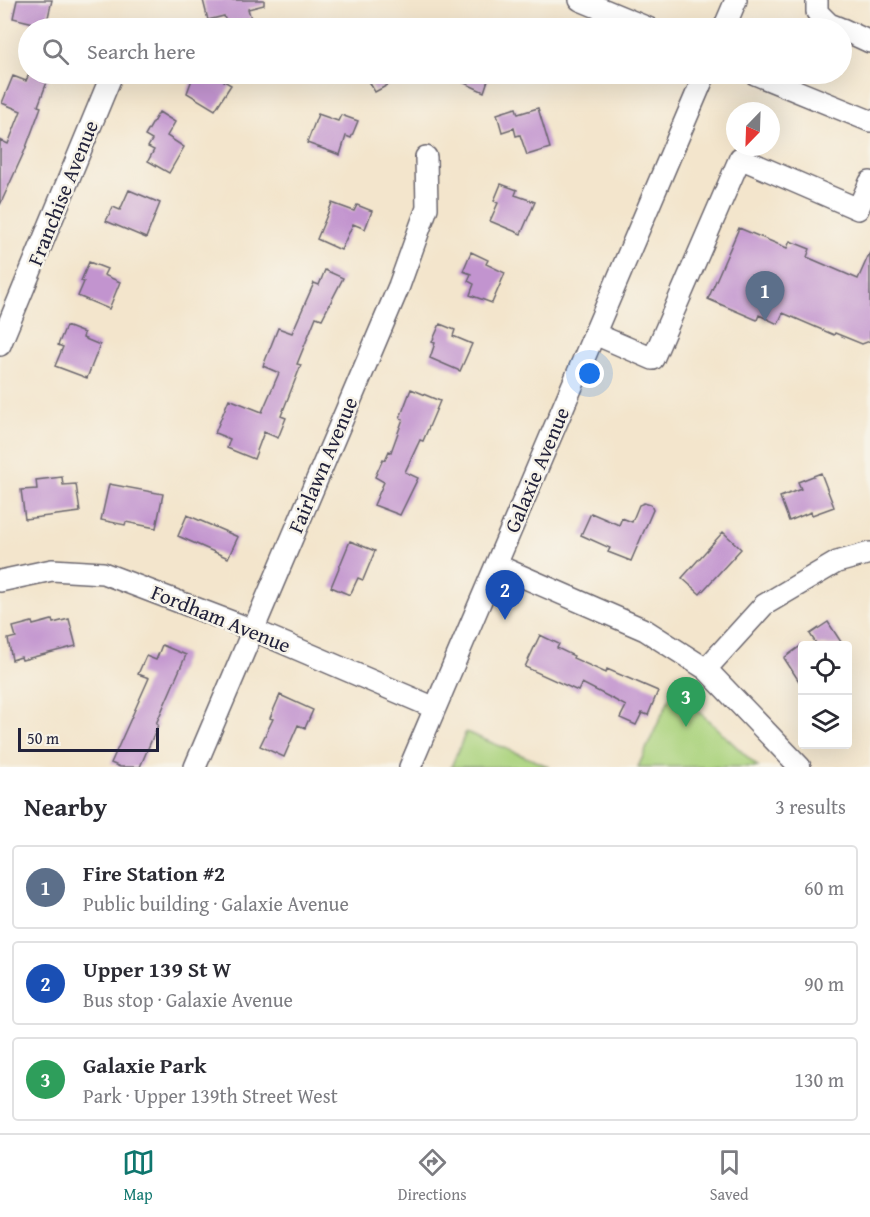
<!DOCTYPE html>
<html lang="en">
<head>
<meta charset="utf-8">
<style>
  body { margin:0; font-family:"Gentium Book Plus",serif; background:#f7f7f7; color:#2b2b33 }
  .controls { position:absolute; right:18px; bottom:18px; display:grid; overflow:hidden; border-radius:6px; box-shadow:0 6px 24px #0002 }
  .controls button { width:54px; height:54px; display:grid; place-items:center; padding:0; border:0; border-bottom:2px solid #e1e1e2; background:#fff; color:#2b2b33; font:30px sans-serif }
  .compass { position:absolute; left:726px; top:102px; width:54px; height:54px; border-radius:50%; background:#fff; box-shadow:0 6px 24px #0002; rotate:203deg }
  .scale { position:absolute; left:18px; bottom:15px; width:141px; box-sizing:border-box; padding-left:6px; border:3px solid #22223b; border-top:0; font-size:16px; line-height:21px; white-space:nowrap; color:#22223b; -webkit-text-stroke:4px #f7f3e8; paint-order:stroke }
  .you { position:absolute; left:590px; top:374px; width:21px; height:21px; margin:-15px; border:4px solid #fff; border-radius:50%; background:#1a73e8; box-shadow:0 0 0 9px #1a73e833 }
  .badge { display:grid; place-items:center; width:39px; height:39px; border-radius:50%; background:#0f766e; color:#fff; font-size:20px; font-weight:700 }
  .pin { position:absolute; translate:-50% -50px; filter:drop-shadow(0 2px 3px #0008) }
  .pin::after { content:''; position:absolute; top:32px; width:21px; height:18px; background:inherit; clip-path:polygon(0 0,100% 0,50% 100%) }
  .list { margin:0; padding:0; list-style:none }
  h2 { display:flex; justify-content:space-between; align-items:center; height:78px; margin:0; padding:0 24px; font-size:26px }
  h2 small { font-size:20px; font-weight:400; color:#7c7c81 }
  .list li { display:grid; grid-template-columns:39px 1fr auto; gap:18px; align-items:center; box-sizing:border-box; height:84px; margin:0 12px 12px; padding:0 12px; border:2px solid #e1e1e2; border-radius:6px }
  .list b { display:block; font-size:22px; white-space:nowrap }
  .list p { margin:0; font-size:20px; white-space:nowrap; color:#7c7c81 }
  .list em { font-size:20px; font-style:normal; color:#7c7c81 }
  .icon { flex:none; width:33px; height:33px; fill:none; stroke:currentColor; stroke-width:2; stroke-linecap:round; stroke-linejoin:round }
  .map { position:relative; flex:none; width:870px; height:767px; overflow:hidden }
  .search { position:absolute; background:#fff; box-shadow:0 6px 24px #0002; left:18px; right:18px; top:18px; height:66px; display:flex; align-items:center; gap:15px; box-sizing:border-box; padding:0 21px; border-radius:33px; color:#7c7c81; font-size:22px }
  .sheet { height:366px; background:#fff }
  nav { display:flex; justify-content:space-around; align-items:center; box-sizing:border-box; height:84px; border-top:2px solid #e1e1e2; background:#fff; font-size:16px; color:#7c7c81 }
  nav a { display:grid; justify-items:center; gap:3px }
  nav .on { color:#0f766e }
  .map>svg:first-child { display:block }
</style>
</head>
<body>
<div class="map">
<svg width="870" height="767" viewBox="0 0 870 767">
  <rect width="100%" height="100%" fill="#f7f3e8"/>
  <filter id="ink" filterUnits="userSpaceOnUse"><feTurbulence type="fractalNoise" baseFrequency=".0167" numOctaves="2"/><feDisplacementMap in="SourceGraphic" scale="12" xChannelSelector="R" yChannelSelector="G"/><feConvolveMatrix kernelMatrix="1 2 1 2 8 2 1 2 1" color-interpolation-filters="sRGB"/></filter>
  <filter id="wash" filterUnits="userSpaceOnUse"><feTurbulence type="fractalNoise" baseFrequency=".008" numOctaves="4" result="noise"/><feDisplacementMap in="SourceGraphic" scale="24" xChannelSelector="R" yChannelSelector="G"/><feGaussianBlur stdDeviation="1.35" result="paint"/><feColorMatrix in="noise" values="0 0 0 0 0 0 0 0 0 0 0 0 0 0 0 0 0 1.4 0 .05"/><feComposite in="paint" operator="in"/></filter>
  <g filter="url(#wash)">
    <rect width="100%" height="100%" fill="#f3e5cc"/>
    <!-- green -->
    <path fill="#abd37e" stroke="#667a5c" stroke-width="1.5" d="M 674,688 L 758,767 L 638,767 Z
      M 466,732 L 550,767 L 451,767 Z"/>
    <g id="blocks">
      <!-- building -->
      <path fill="#c294cf" d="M 17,0 L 52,0 L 46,26 L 13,18 Z
        M 203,0 L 264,0 L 264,5 L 248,9 L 254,28 L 228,28 L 224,16 L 208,20 Z
        M 29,74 L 50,74 L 38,106 L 41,107 L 25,150 L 0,205 L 0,140 L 8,144 L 21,111 L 2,103 L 13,76 L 26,81 Z
        M 194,74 L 212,74 L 231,85 L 215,110 L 187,93 Z
        M 365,74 L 408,74 L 375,92 Z
        M 445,74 L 490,74 L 484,92 Z
        M 516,108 L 518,114 L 538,108 L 550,148 L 527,155 L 520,135 L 516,136 L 514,128 L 502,132 L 497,114 Z
        M 159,112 L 175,122 L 167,136 L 184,147 L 169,173 L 148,161 L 154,150 L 148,147 L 152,140 L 145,136 Z
        M 318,114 L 338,121 L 341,115 L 358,121 L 351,138 L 346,136 L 340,155 L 307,143 Z
        M 501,184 L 517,190 L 515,195 L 535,202 L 521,234 L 490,221 L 498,203 L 494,201 Z
        M 129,190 L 160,203 L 146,238 L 106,221 L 113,207 L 120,210 Z
        M 332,203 L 354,211 L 357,205 L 372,211 L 365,229 L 353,224 L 341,250 L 317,239 Z
        M 739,228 L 787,248 L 790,241 L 810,249 L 807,257 L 858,279 L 870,252 L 870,341 L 862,344 L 835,333 L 834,335 L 783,313 L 778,324 L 759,315 L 757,320 L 708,299 Z
        M 471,252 L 488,260 L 486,264 L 505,273 L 492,303 L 470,295 L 474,284 L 468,281 L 471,274 L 463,271 Z
        M 89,262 L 107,269 L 104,275 L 120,282 L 109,309 L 78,296 L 84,282 L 81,281 Z
        M 325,270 L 343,278 L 322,319 L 316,317 L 297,364 L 301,365 L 281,416 L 286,418 L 278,438 L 264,432 L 254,459 L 227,448 L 230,439 L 215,433 L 229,399 L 262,412 L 279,373 L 263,366 L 278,328 L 292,333 L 314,283 L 319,285 Z
        M 440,324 L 455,330 L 453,336 L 472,344 L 460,371 L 430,358 L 435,343 L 432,342 Z
        M 66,326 L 84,333 L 83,338 L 100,345 L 87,378 L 55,366 L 63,347 L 58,345 Z
        M 411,389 L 440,401 L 423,441 L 420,440 L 405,472 L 418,478 L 400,515 L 374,505 L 384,482 L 375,477 L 383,459 L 385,460 L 389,451 L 391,452 L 403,419 L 400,418 Z
        M 821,473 L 834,507 L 812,515 L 811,512 L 789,521 L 780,497 L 801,489 L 798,482 Z
        M 62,477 L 63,485 L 76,484 L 80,512 L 25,519 L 21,490 L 37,489 L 36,480 Z
        M 109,484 L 163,494 L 156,528 L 126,522 L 125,525 L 101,520 Z
        M 644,503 L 651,505 L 653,510 L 631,561 L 608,552 L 610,548 L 581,535 L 591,513 L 619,525 L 622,518 L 632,522 L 639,505 Z
        M 187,515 L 238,537 L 228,558 L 178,536 Z
        M 723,532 L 741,549 L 700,594 L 682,578 Z
        M 350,541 L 375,551 L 363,580 L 358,578 L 350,595 L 331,587 Z
        M 69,619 L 76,646 L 22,660 L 21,657 L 12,660 L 8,639 L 16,637 L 13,627 L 32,622 L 33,625 L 52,620 L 53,623 Z
        M 828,622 L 843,645 L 817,645 L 810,634 Z
        M 540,635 L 559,644 L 557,648 L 574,656 L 573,658 L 606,673 L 607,669 L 658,691 L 648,715 L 642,713 L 636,725 L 620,718 L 626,706 L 613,699 L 582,683 L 578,691 L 525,667 Z
        M 162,645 L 186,655 L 156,724 L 158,725 L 140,767 L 120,767 L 111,763 L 149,678 L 138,674 L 146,656 L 156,660 Z
        M 802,645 L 802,686 L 784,658 Z
        M 280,695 L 313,710 L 305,728 L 298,725 L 284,757 L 260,746 L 273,719 L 270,718 Z"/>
    </g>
  </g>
  <g filter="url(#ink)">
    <use href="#blocks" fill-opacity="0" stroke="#6b666e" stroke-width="1.5"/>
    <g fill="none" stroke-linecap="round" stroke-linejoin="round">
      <!-- minor casing -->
      <g stroke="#6b666e" stroke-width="24">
        <path id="minor" d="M 580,0 L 648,28
          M 817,0 L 817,12 L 829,24 L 839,28
          M 724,28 L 736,0
          M 842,29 L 870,42
          M 755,74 L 870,121
          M 595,334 L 653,359 L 740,158 L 858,209 L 870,182
          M 0,345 L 112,74
          M 496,565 L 645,630 L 706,669 L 800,767
          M 0,581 L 52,570 L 103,573 L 253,630 L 435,708
          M 706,669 L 764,605 L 837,562 L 870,553
          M 195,767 L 399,286 L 427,208 L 426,157
          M 410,767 L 705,74"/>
      </g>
      <!-- minor -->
      <use href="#minor" stroke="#fff" stroke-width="21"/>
    </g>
  </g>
  <g text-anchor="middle" stroke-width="5" stroke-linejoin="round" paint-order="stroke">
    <!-- street labels -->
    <g font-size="21" fill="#22223b" stroke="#f7f3e8">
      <text transform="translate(63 193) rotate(-68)" y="7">Franchise Avenue</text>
      <text transform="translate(323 465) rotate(-67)" y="7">Fairlawn Avenue</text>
      <text transform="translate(537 470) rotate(-67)" y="7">Galaxie Avenue</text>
      <text transform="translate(221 619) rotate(22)" y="7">Fordham Avenue</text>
    </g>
  </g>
</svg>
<div class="controls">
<button><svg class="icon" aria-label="locate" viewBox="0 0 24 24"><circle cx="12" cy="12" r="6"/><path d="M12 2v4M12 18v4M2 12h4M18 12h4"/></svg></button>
<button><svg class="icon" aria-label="layers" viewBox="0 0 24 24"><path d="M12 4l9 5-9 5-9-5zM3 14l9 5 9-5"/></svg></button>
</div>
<svg class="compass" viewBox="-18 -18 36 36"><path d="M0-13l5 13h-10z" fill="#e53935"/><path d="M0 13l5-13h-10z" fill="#7c7c81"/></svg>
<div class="scale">50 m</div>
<div class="you"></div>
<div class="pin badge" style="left:765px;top:321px;background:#5c6f8a">1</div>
<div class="pin badge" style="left:505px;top:620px;background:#1a4fb4">2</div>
<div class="pin badge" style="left:686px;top:727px;background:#2e9e5b">3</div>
<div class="search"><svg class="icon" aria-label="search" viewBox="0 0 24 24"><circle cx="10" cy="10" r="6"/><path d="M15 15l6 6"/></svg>Search here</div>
</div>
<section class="sheet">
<h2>Nearby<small>3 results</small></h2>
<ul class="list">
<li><span class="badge" style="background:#5c6f8a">1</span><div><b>Fire Station #2</b><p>Public building · Galaxie Avenue</p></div><em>60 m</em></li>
<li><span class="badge" style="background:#1a4fb4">2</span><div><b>Upper 139 St W</b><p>Bus stop · Galaxie Avenue</p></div><em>90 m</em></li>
<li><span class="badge" style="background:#2e9e5b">3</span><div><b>Galaxie Park</b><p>Park · Upper 139th Street West</p></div><em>130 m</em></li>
</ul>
</section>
<nav>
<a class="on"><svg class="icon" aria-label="map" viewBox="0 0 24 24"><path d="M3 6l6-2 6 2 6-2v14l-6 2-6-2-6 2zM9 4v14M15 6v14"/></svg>Map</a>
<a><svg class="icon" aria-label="directions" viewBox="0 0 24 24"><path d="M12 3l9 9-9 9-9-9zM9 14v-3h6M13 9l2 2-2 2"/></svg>Directions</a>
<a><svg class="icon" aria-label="saved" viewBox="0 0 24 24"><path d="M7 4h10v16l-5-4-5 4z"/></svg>Saved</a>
</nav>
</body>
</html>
